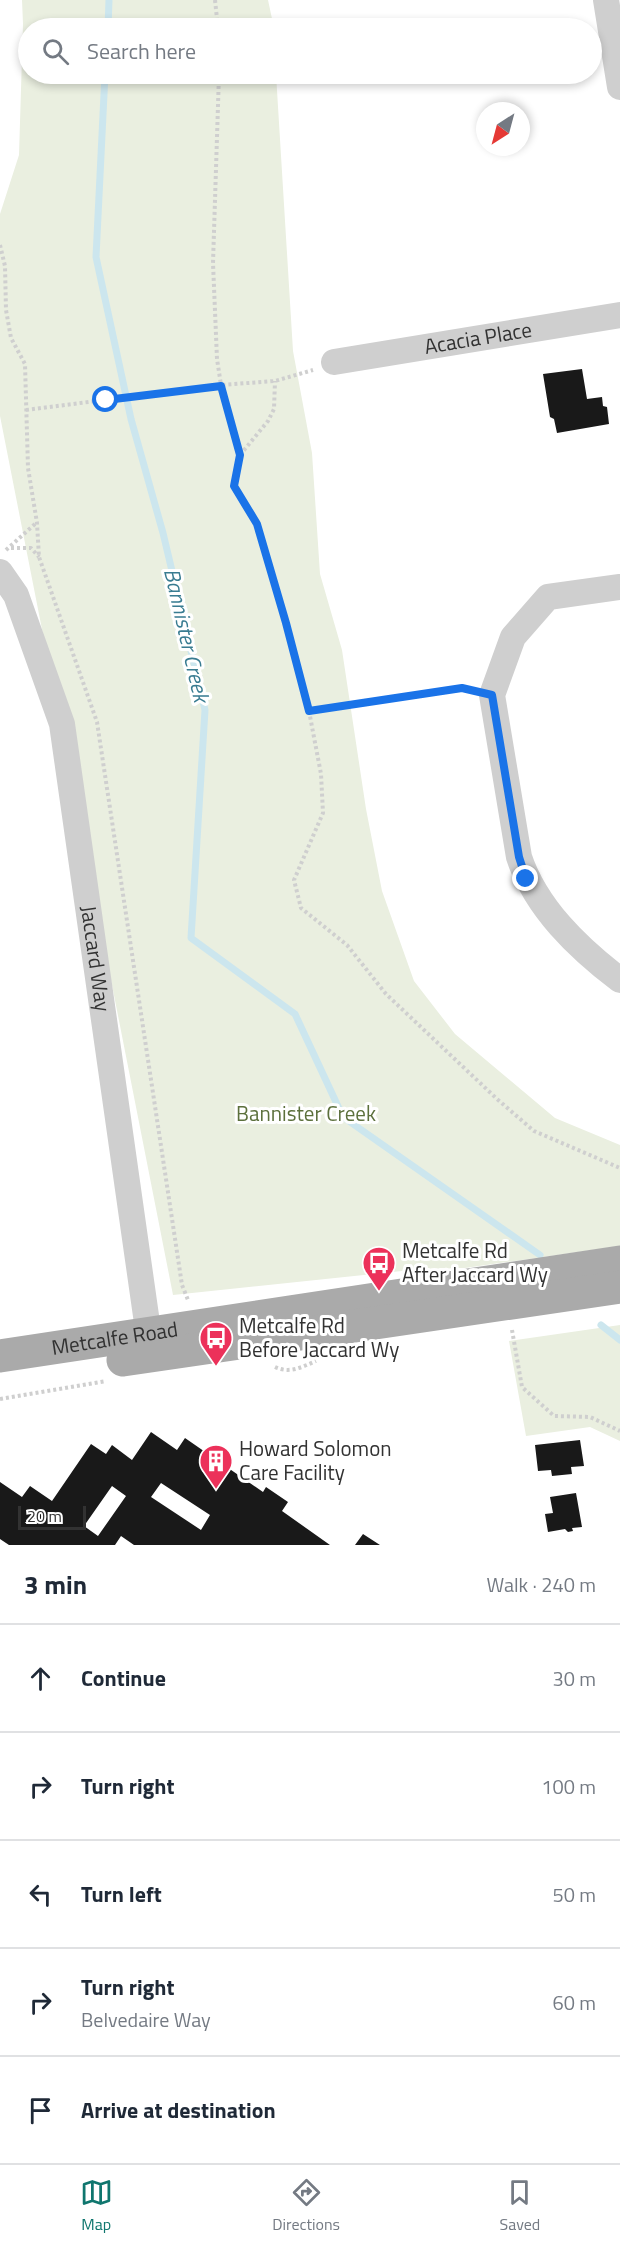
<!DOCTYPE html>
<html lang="en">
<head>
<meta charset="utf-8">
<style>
  body { margin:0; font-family:"Titillium Web",sans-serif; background:#f2f2f3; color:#1f2937 }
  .compass { position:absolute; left:476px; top:102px; width:54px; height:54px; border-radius:50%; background:#fff; box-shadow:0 3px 9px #0003; rotate:216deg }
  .scale { position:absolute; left:18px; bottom:15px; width:68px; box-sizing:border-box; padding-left:6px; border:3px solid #323232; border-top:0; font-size:16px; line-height:21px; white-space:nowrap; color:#323232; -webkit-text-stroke:4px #fff; paint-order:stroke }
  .stop { position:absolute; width:18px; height:18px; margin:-14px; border:4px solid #1a73e8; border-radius:50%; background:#fff }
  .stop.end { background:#1a73e8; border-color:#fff; box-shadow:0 2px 6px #0008 }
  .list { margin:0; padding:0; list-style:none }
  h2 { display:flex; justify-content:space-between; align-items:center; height:78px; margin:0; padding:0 24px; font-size:26px }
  h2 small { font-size:20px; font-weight:400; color:#747a83 }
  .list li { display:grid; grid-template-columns:39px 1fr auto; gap:18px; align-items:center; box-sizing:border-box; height:108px; padding:0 24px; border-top:2px solid #e0e1e3 }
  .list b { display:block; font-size:22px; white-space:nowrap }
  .list p { margin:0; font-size:20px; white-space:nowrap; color:#747a83 }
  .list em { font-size:20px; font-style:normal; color:#747a83 }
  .icon { flex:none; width:33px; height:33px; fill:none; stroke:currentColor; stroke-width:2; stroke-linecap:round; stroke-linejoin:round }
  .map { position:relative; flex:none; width:620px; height:1545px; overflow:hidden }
  .search { position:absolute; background:#fff; box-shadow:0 3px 9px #0003; left:18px; right:18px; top:18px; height:66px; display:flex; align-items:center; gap:15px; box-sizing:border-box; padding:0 21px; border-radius:33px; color:#747a83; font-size:22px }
  .sheet { height:618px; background:#fff }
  nav { display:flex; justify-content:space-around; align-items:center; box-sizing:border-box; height:84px; border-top:2px solid #e0e1e3; background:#fff; font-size:16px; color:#747a83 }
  nav a { display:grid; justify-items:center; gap:3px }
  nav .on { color:#0f766e }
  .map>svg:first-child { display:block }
</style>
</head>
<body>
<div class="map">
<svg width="620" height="1545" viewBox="0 0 620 1545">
  <rect width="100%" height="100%" fill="#fff"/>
  <!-- green -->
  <path fill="#eaefe0" d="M 22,0 L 268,0 L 274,28 L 28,28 L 28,74 L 276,74 L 293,351 L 312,453 L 320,574 L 342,650 L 366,809 L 382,891 L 414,981 L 455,1034 L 555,1118 L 620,1145 L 620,1246 L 465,1268 L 421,1269 L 173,1295 L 0,416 L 0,214 L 19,155 L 23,24 Z
    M 620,1325 L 620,1441 L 590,1427 L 526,1436 L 509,1341 Z"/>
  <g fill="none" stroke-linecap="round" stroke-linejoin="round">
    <!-- stream -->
    <path stroke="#cce6ee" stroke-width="7" d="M 108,28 L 109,0
      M 105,74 L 96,257 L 131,419 L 163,533 L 205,710 L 191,938 L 295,1014 L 343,1117 L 540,1255
      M 601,1325 L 620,1340"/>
  </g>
  <!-- building -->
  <path fill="#191919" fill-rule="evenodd" d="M 582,369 L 587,399 L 602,397 L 603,406 L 607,407 L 609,424 L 557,433 L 554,419 L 550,417 L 543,374 Z
    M 151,1432 L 177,1450 L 185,1438 L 263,1492 L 266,1487 L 288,1502 L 282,1511 L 330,1545 L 134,1545 L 121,1536 L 115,1545 L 9,1545 L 0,1539 L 0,1482 L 22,1497 L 30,1486 L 52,1501 L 91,1444 L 106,1454 L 112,1445 L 132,1460 ZM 161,1483 L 210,1515 L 201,1530 L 151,1497 ZM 112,1486 L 126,1496 L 98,1536 L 84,1526 Z
    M 580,1440 L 584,1466 L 571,1467 L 572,1474 L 552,1476 L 551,1470 L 538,1471 L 535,1445 Z
    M 576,1493 L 582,1527 L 572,1528 L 573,1531 L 568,1532 L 565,1529 L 548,1532 L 545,1514 L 553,1513 L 550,1497 Z
    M 363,1534 L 380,1545 L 355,1545 Z"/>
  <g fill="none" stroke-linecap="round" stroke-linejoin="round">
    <!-- path -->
    <path stroke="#cfcfcf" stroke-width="4" stroke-dasharray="3 3" stroke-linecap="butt" d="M 215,0 L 218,28
      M 219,74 L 213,263 L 217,359 L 221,385 L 240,455 L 234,486 L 257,524 L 287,623 L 309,711 L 321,774 L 323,813 L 294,880 L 301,908 L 347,945 L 386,994 L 497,1099 L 534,1131 L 620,1168
      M 0,245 L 5,266 L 6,310 L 11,338 L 25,364 L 28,468 L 37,523 L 39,557 L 97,722 L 182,1285 L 188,1300
      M 26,410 L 221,385 L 275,381 L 313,370
      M 240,455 L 268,421 L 274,409 L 275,381
      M 11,548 L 31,548 L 39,557
      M 6,550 L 36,523
      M 310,711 L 462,688 L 471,690
      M 512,1330 L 522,1387 L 554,1416 L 590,1417 L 620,1431
      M 275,1367 C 290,1374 302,1367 316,1361
      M 0,1399 L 106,1381"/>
    <!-- minor -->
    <g stroke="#cfcfcf" stroke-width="26">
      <path d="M 606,0 L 620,87"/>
      <path id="s1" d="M 334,362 L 620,315"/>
      <path id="s2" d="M 0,572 L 16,595 L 62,724 L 151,1351"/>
      <path d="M 620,587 L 548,597 L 513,637 L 492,695 L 519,857 C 536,908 578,948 620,980"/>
    </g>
    <!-- major -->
    <g stroke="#aaa" stroke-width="33">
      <path id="s3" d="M 0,1356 L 620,1262"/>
      <path d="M 123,1360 L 620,1287"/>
    </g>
  </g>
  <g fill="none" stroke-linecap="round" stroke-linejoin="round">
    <!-- route -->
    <path stroke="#1a73e8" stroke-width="8" d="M 106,400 L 221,386 L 240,455 L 234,486 L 257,524 L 286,623 L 309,711 L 462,688 L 492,695 L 519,857 L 526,879"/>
  </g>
  <!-- icons -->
  <defs>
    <g id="bus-pin" transform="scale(1.725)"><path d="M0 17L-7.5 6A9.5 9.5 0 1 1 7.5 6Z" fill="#ec315a" stroke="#fff"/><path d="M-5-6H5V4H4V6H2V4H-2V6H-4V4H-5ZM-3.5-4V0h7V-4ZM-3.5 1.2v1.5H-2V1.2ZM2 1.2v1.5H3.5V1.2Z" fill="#fff"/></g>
    <g id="building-pin" transform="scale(1.725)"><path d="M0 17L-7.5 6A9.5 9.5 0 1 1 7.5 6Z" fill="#ec315a" stroke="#fff"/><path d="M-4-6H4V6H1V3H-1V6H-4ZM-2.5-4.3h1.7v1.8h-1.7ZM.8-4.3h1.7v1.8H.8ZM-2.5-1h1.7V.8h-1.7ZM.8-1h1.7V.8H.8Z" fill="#fff"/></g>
  </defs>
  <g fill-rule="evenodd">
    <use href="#bus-pin" x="379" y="1263"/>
    <use href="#bus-pin" x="216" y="1338"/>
    <use href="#building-pin" x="216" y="1461"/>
  </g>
  <g text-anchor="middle" stroke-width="6" stroke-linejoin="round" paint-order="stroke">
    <!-- street labels -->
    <g font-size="21" fill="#323232" stroke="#fff">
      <text dy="7" stroke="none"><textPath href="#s1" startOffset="146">Acacia Place</textPath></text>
      <text dy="7" stroke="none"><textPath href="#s2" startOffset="402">Jaccard Way</textPath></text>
      <text dy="7" stroke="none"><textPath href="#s3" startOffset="116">Metcalfe Road</textPath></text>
    </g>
    <!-- park labels -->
    <g font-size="21" fill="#5c703c" stroke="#fff">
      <text x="306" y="1121">Bannister Creek</text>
    </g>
    <!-- poi labels -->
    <g font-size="21" fill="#323232" stroke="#fff" text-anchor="start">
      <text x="402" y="1258">Metcalfe Rd<tspan x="402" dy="24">After Jaccard Wy</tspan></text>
      <text x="239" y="1333">Metcalfe Rd<tspan x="239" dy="24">Before Jaccard Wy</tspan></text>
      <text x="239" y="1456">Howard Solomon<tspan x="239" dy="24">Care Facility</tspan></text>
    </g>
    <!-- water labels -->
    <g font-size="22" font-style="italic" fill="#397c91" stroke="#fff">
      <text transform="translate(187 635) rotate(77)" y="8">Bannister Creek</text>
    </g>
  </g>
</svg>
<svg class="compass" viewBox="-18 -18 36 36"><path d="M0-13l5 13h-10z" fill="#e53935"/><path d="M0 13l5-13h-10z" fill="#747a83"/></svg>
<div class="scale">20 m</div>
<div class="stop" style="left:106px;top:400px"></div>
<div class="stop end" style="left:526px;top:879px"></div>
<div class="search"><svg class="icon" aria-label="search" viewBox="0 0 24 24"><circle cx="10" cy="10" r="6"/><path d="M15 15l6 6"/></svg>Search here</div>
</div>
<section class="sheet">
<h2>3 min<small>Walk · 240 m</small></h2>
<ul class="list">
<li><svg class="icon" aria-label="ahead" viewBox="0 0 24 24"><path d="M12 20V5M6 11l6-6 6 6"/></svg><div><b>Continue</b></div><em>30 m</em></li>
<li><svg class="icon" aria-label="right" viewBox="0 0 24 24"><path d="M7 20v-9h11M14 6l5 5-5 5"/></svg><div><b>Turn right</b></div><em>100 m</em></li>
<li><svg class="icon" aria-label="left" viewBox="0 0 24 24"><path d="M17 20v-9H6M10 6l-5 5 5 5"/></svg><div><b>Turn left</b></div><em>50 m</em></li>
<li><svg class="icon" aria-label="right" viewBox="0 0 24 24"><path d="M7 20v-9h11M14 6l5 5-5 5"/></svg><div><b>Turn right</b><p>Belvedaire Way</p></div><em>60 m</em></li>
<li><svg class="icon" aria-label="arrive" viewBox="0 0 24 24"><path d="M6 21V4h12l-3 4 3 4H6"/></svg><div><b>Arrive at destination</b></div></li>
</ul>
</section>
<nav>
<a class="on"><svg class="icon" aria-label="map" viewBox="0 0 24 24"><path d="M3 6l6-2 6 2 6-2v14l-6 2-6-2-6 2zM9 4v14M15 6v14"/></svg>Map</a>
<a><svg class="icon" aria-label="directions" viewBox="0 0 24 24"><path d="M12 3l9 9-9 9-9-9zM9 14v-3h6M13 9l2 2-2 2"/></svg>Directions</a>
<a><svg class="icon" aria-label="saved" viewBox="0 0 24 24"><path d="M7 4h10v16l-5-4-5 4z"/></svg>Saved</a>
</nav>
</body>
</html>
